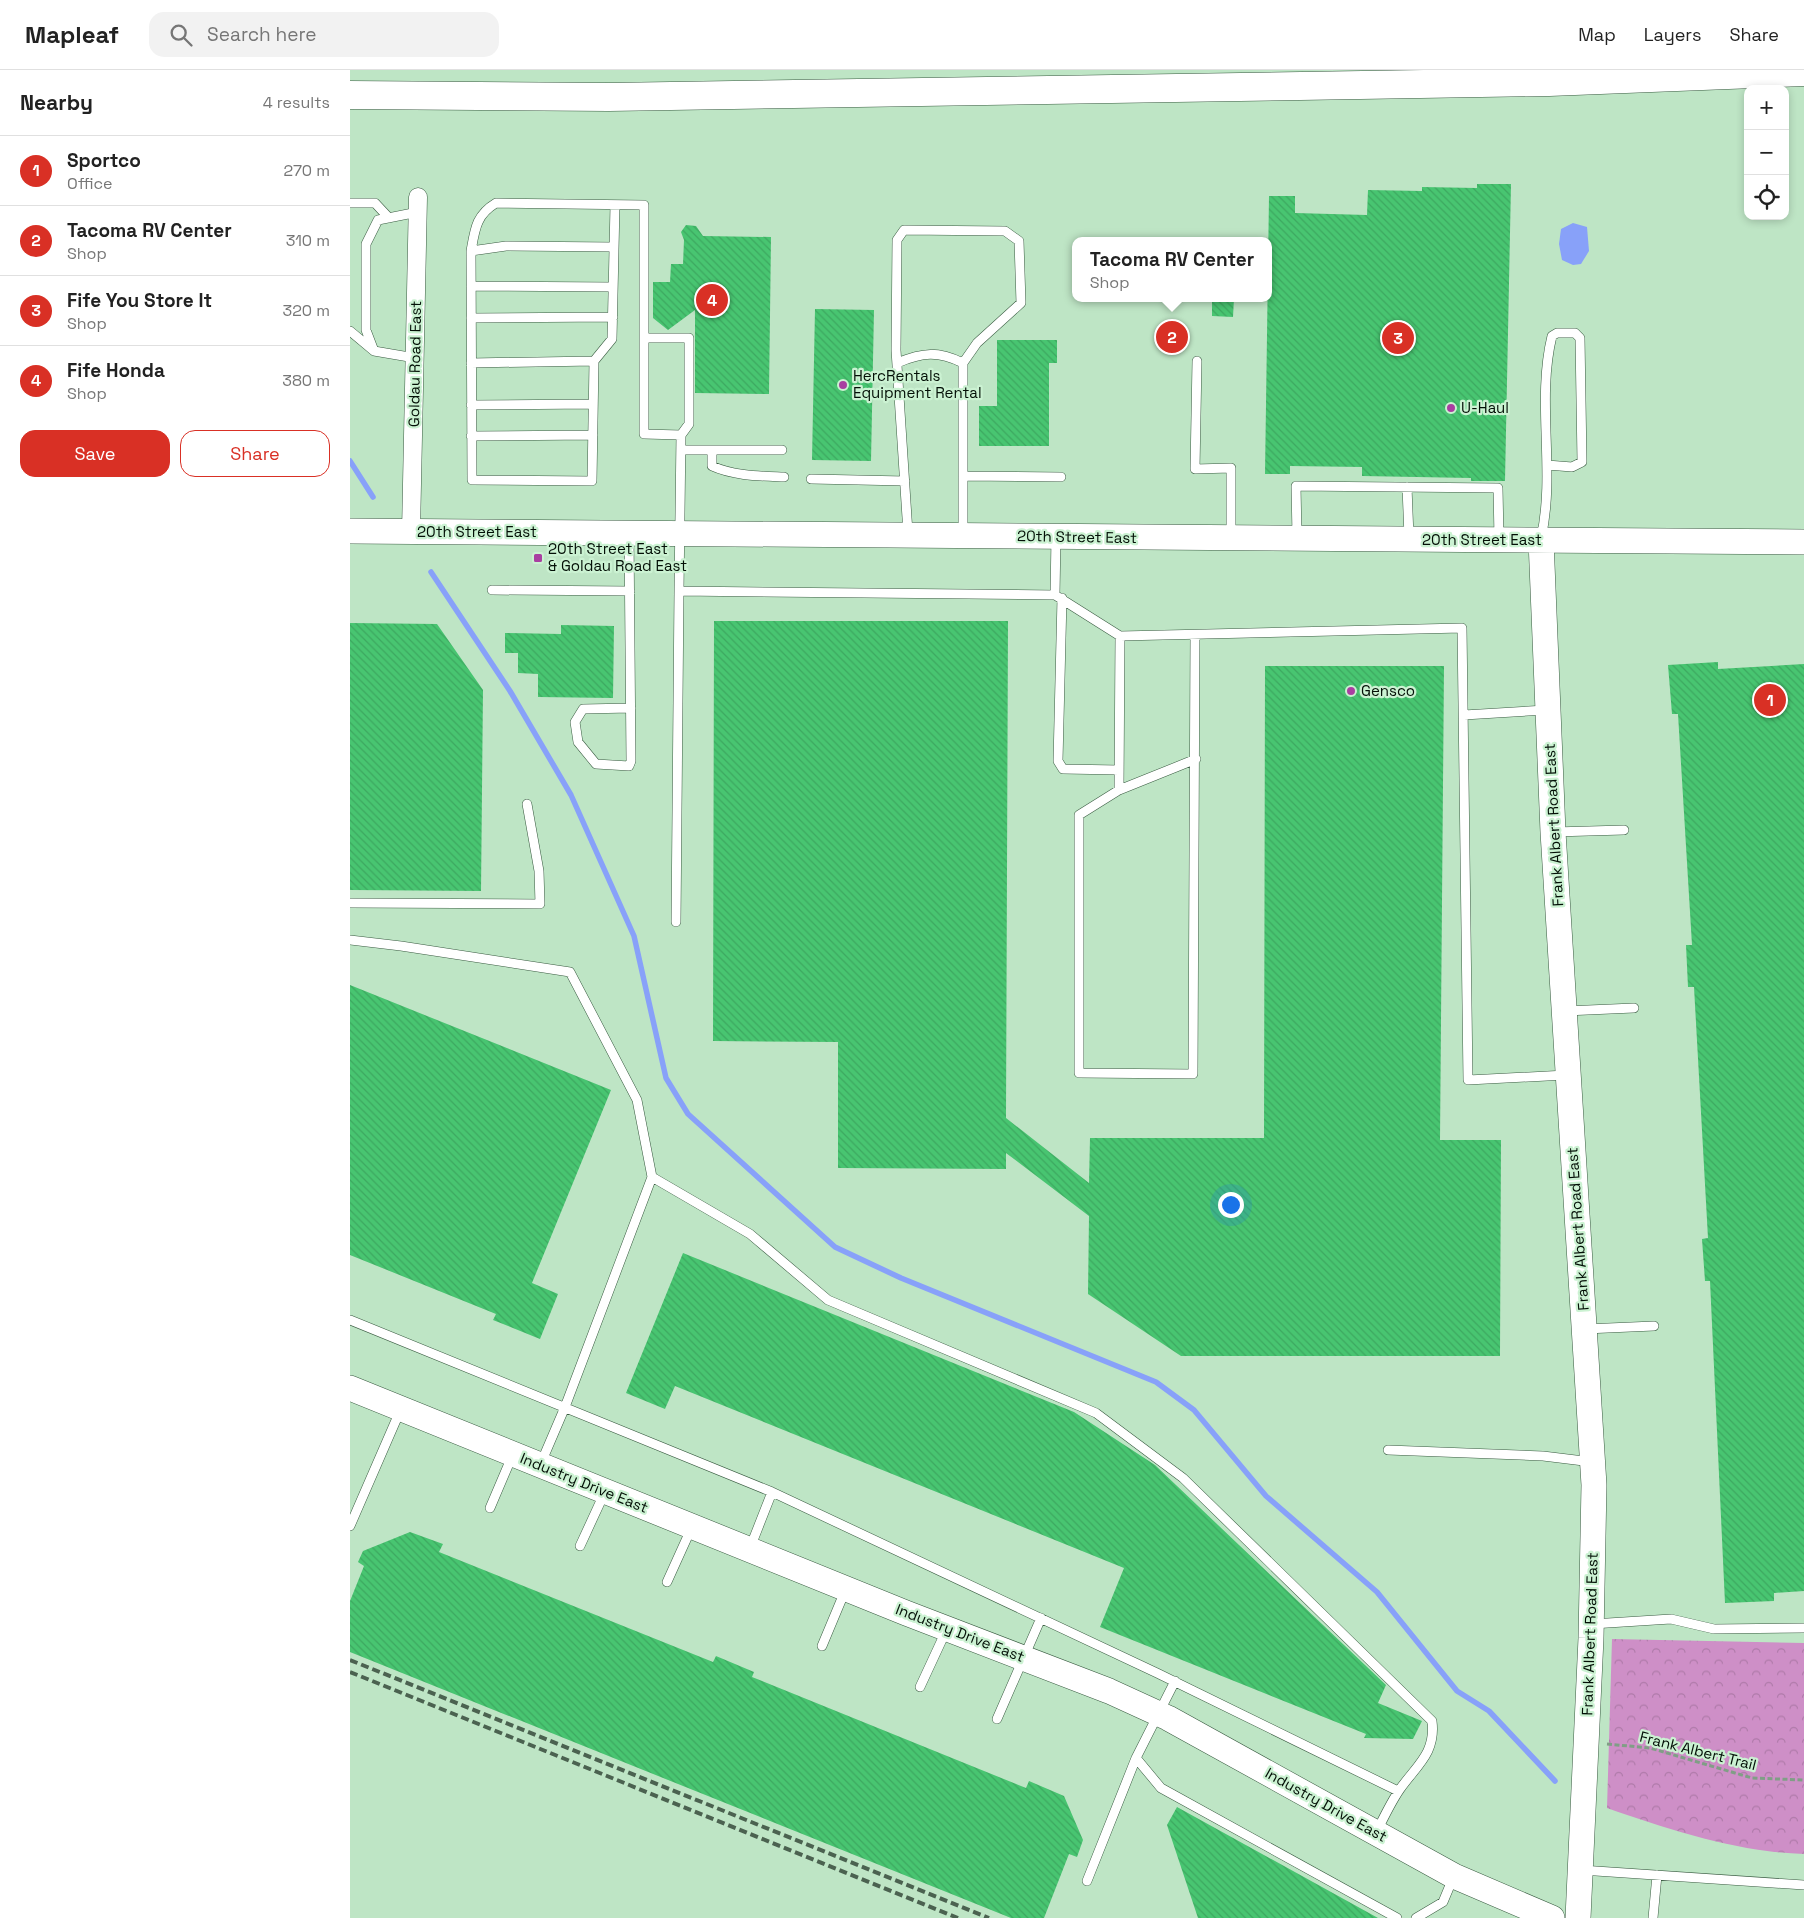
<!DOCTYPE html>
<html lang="en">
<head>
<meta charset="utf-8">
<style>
  body { margin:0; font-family:"Space Grotesk",sans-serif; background:#f2f2f2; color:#222 }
  .controls { position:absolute; right:15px; top:15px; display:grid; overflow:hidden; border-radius:10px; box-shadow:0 2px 8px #0003 }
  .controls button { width:45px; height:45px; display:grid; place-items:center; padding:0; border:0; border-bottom:1px solid #e0e0e0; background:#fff; color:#222; font:25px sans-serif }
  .you { position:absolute; left:880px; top:1134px; width:18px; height:18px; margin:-12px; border:4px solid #fff; border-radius:50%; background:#1a73e8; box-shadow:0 0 0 8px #1a73e833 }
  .badge { display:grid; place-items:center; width:32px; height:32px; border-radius:50%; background:#d93025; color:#fff; font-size:16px; font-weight:700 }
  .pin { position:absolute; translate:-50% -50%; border:2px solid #fff; box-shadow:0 1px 5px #0006 }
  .popup { position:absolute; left:722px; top:167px; width:200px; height:65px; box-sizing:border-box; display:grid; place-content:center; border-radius:10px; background:#fff; filter:drop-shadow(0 1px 4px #0005); font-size:16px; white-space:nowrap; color:#767676 }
  .popup b { font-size:19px; color:#222 }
  .popup::after { content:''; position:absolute; left:50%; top:100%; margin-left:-10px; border:10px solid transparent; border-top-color:#fff }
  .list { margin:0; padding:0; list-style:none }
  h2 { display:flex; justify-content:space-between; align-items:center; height:65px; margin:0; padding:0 20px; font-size:21px }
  h2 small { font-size:16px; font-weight:400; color:#767676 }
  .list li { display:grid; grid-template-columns:32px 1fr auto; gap:15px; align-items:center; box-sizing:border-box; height:70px; padding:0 20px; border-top:1px solid #e0e0e0 }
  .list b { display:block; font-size:19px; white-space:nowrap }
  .list p { margin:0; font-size:16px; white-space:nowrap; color:#767676 }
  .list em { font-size:16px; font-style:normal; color:#767676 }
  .actions { display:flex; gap:10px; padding:15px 20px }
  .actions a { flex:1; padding:11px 0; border:1px solid #d93025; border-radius:15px; text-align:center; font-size:18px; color:#d93025 }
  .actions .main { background:#d93025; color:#fff }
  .icon { flex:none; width:28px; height:28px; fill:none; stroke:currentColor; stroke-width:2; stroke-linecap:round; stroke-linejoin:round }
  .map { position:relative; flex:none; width:1454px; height:1848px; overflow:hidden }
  header { display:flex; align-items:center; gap:30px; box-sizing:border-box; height:70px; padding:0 25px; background:#fff; border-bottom:1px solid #e0e0e0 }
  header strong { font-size:24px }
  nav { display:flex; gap:28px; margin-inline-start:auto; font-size:18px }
  .search { width:350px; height:45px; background:#f2f2f2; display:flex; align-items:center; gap:12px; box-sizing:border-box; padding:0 18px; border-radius:15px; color:#767676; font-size:19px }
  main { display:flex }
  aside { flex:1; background:#fff }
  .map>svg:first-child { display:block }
</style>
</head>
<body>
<header>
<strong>Mapleaf</strong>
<div class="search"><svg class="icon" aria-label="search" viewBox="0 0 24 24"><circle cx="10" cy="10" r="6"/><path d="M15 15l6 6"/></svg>Search here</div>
<nav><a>Map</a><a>Layers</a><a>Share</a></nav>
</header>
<main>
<aside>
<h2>Nearby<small>4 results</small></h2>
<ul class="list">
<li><span class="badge">1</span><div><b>Sportco</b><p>Office</p></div><em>270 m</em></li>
<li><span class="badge">2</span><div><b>Tacoma RV Center</b><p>Shop</p></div><em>310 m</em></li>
<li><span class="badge">3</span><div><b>Fife You Store It</b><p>Shop</p></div><em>320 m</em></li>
<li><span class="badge">4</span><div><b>Fife Honda</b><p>Shop</p></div><em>380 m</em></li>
</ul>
<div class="actions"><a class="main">Save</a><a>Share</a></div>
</aside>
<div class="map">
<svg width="1454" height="1848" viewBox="0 0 1454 1848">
  <defs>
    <pattern id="forest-crowns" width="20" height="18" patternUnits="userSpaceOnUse" patternTransform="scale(1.25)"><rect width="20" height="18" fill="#ce8fc7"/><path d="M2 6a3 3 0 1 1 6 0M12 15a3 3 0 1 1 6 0" fill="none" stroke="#af7aa9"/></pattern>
    <pattern id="building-back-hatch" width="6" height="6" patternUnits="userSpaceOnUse" patternTransform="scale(1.25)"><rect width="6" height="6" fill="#48c571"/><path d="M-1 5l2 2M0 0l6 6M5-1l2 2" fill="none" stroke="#3da860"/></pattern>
  </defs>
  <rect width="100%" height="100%" fill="#bee5c5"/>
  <!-- forest -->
  <path fill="url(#forest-crowns)" d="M 1262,1569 L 1454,1573 L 1454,1784 C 1387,1782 1320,1760 1257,1738 Z"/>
  <!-- water -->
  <path fill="#88a1f9" d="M 1223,153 L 1237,157 L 1239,181 L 1231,194 L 1223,195 L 1212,190 L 1209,174 L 1211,159 Z"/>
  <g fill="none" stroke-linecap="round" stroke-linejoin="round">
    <!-- stream -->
    <path stroke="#88a1f9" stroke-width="5.5" d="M 0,391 L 23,427
      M 81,502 L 160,621 L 221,725 L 284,866 L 316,1008 L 338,1044 L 485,1177 L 551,1208 L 806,1312 L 844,1340 L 916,1426 L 1027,1522 L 1107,1621 L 1139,1641 L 1205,1711"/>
  </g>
  <!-- building -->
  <path fill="url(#building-back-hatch)" d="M 1127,114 L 1161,114 L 1155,411 L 1121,411 L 1121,408 L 1012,406 L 1012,397 L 940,396 L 940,404 L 915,404 L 919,126 L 945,126 L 945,143 L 1017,145 L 1018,120 L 1072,121 L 1072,117 L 1127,118 Z
    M 336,155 L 346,156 L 353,166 L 421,167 L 419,324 L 345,323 L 345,240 L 318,260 L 303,248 L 303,212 L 320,212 L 321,194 L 333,194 L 334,170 L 331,162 Z
    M 862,228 L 884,228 L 883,247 L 862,246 Z
    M 465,239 L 524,240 L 521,391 L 462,390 Z
    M 647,270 L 707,270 L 707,293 L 699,293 L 699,376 L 629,376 L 629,336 L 647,336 Z
    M 364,551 L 658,551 L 656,1048 L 739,1113 L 740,1068 L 914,1068 L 915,596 L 1094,596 L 1090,1070 L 1151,1070 L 1150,1286 L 831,1286 L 738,1224 L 739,1146 L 656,1083 L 656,1099 L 488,1098 L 488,972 L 363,971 Z
    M 0,553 L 87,554 L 133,620 L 131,821 L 0,820 Z
    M 211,555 L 264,556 L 263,628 L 188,627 L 188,604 L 168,603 L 168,583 L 155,583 L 155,563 L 211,564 Z
    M 1368,592 L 1368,599 L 1454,594 L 1454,1521 L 1424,1523 L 1424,1531 L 1375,1533 L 1360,1211 L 1355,1211 L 1352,1169 L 1358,1168 L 1344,917 L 1338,917 L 1336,875 L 1342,875 L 1328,644 L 1322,644 L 1318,595 Z
    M 0,915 L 261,1020 L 182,1213 L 208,1224 L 190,1269 L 143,1250 L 146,1244 L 0,1185 Z
    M 333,1183 L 724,1342 L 805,1395 L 1036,1615 L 1028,1633 L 1072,1651 L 1063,1669 L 1014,1668 L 1016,1664 L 750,1557 L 774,1498 L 325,1316 L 315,1339 L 276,1323 Z
    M 60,1462 L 93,1474 L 89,1482 L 363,1592 L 366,1586 L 404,1602 L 402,1607 L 676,1718 L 679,1711 L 714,1726 L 733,1770 L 727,1787 L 719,1784 L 694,1848 L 661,1848 L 0,1582 L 0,1531 L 14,1496 L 8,1492 L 13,1481 Z
    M 827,1737 L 1028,1848 L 848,1848 L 817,1755 Z"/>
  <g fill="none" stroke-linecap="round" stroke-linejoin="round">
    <!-- lane casing -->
    <g stroke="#395b41" stroke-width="10">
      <path id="lane" d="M 0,133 L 25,133 L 39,148
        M 265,135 L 262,269 L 244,291 L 242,411 L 122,410 L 121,181 C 125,159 126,145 146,133 L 294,135 L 294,364 L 331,365
        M 121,181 L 156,176 L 264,177
        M 121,216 L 263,217
        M 121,248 L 263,247
        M 0,261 L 24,281
        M 294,268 L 339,268 L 339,354 L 331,365 L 329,521 L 705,525 L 706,467
        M 65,288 L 24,281 L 16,260 L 16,174 L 28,150 L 68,142
        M 847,291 L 845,399 L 881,398 L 881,466
        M 121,293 L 244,291
        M 547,293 C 573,282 588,281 613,293
        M 121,335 L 243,334
        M 121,366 L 243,365
        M 331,380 L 362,380 L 362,396 C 384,406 410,406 434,407
        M 362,380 L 432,380
        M 613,406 L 711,407
        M 461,409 L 555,411
        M 1057,417 L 1059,467
        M 558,463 L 546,280 L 547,170 L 554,160 L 655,161 L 669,171 L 671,233 L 627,273 L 613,293 L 613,463
        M 279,464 C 280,540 280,616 281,691 L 279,696 L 246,694 L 228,672 L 225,652 L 233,639 L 281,638
        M 947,466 L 946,416 L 1148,418 L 1149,468
        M 1191,468 C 1206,402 1186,331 1202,266 L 1207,263 L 1225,263 L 1230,268 L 1232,392 L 1222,397 L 1197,395
        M 142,520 L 280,521
        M 705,525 L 770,566 L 1112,558 L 1118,1010 L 1216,1005
        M 712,528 L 708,691 L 713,699 L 769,700
        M 845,565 L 843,1004 L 729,1003 L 729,745 L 769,720 L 846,689
        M 1114,645 L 1196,640
        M 769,720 L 770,566
        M 1204,762 L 1274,760
        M 0,833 L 190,834 L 189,801 L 177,734
        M 326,852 L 329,521
        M 0,870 L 51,876 L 220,902 L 287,1030 L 302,1107 L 215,1337 L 191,1393
        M 1215,941 L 1284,938
        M 302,1107 L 400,1164 L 478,1230 L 746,1343 L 833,1408 L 1082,1651 C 1086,1683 1067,1695 1050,1719 C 1041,1732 1034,1747 1027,1761
        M 0,1250 L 422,1422 L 807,1603 L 1048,1721
        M 1235,1259 L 1304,1256
        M 1038,1380 L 1193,1386 L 1242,1392
        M 140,1438 L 163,1384
        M 0,1456 L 50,1341
        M 230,1476 L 254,1424
        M 400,1478 L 422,1422
        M 317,1512 L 341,1459
        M 1242,1554 L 1321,1549 L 1364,1559 L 1454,1558
        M 472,1576 L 495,1521
        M 570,1617 L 596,1561
        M 647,1649 L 691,1548
        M 786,1688 L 811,1718 L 1047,1848
        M 1231,1800 L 1454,1815
        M 737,1811 L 786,1688 L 825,1611
        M 1066,1848 L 1093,1832 L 1103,1808
        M 1303,1848 L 1307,1805"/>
    </g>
    <!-- street casing -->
    <g stroke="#395b41" stroke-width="19">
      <path id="street" d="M 61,462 L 68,127"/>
    </g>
    <!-- secondary casing -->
    <g stroke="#395b41" stroke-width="26">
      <path id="secondary" d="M 0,461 L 1454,472
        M 1191,470 L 1203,762 L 1244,1415 L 1241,1568 L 1228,1848
        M 0,1318 L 556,1543 L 759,1621 L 818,1648 L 1104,1806 L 1202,1848"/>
    </g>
    <!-- highway casing -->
    <g stroke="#395b41" stroke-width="29">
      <path id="highway" d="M 0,25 L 259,27 L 1199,12 L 1454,2"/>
    </g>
    <!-- path -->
    <path stroke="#809e86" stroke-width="3" stroke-dasharray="5 2.5" stroke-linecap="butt" d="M 1257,1674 L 1300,1678 L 1402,1708 L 1454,1710"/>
    <!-- lane -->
    <use href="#lane" stroke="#fff" stroke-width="9"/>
    <!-- street -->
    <use href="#street" stroke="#fff" stroke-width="18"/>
    <!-- secondary -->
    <use href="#secondary" stroke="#fff" stroke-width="25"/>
    <!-- highway -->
    <use href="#highway" stroke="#fff" stroke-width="28"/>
    <!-- rail -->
    <path stroke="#4b6250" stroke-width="4" stroke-dasharray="8 4" stroke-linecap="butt" d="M 0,1590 L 639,1848
      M 0,1602 L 608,1848"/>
  </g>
  <!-- markers -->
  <g fill="#a93fa1" stroke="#cbf2d2" stroke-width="2">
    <circle cx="493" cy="315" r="5"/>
    <circle cx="1101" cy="338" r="5"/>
    <rect x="183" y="483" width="10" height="10" rx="2.5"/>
    <circle cx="1001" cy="621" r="5"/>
  </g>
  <g text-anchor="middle" stroke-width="4.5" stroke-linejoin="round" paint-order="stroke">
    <!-- street labels -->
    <g font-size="15" fill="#030f06" stroke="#cbf2d2">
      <text transform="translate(65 294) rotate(-89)" y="5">Goldau Road East</text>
      <text x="127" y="467">20th Street East</text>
      <text transform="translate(727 467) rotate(1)" y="5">20th Street East</text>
      <text x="1132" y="475">20th Street East</text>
      <text transform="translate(1204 755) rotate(-93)" y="5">Frank Albert Road East</text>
      <text transform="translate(1228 1159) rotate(-94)" y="5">Frank Albert Road East</text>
      <text transform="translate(234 1413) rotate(22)" y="5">Industry Drive East</text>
      <text transform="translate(610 1563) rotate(21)" y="5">Industry Drive East</text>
      <text transform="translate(1240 1564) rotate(-88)" y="5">Frank Albert Road East</text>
      <text transform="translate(1348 1681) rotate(14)" y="5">Frank Albert Trail</text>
      <text transform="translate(976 1735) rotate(29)" y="5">Industry Drive East</text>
    </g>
    <!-- poi labels -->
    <g font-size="15" fill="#030f06" stroke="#cbf2d2" text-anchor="start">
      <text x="503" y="311">HercRentals<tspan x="503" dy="17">Equipment Rental</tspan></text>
      <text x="1111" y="343">U-Haul</text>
      <text x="198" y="484">20th Street East<tspan x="198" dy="17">&amp; Goldau Road East</tspan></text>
      <text x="1011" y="626">Gensco</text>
    </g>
  </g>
</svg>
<div class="controls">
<button>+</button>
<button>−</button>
<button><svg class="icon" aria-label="locate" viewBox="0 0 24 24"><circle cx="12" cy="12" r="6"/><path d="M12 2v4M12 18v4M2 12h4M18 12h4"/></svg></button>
</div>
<div class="you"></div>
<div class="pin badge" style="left:1420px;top:630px">1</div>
<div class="pin badge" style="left:822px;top:267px">2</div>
<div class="popup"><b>Tacoma RV Center</b>Shop</div>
<div class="pin badge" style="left:1048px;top:268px">3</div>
<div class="pin badge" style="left:362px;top:230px">4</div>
</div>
</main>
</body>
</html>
